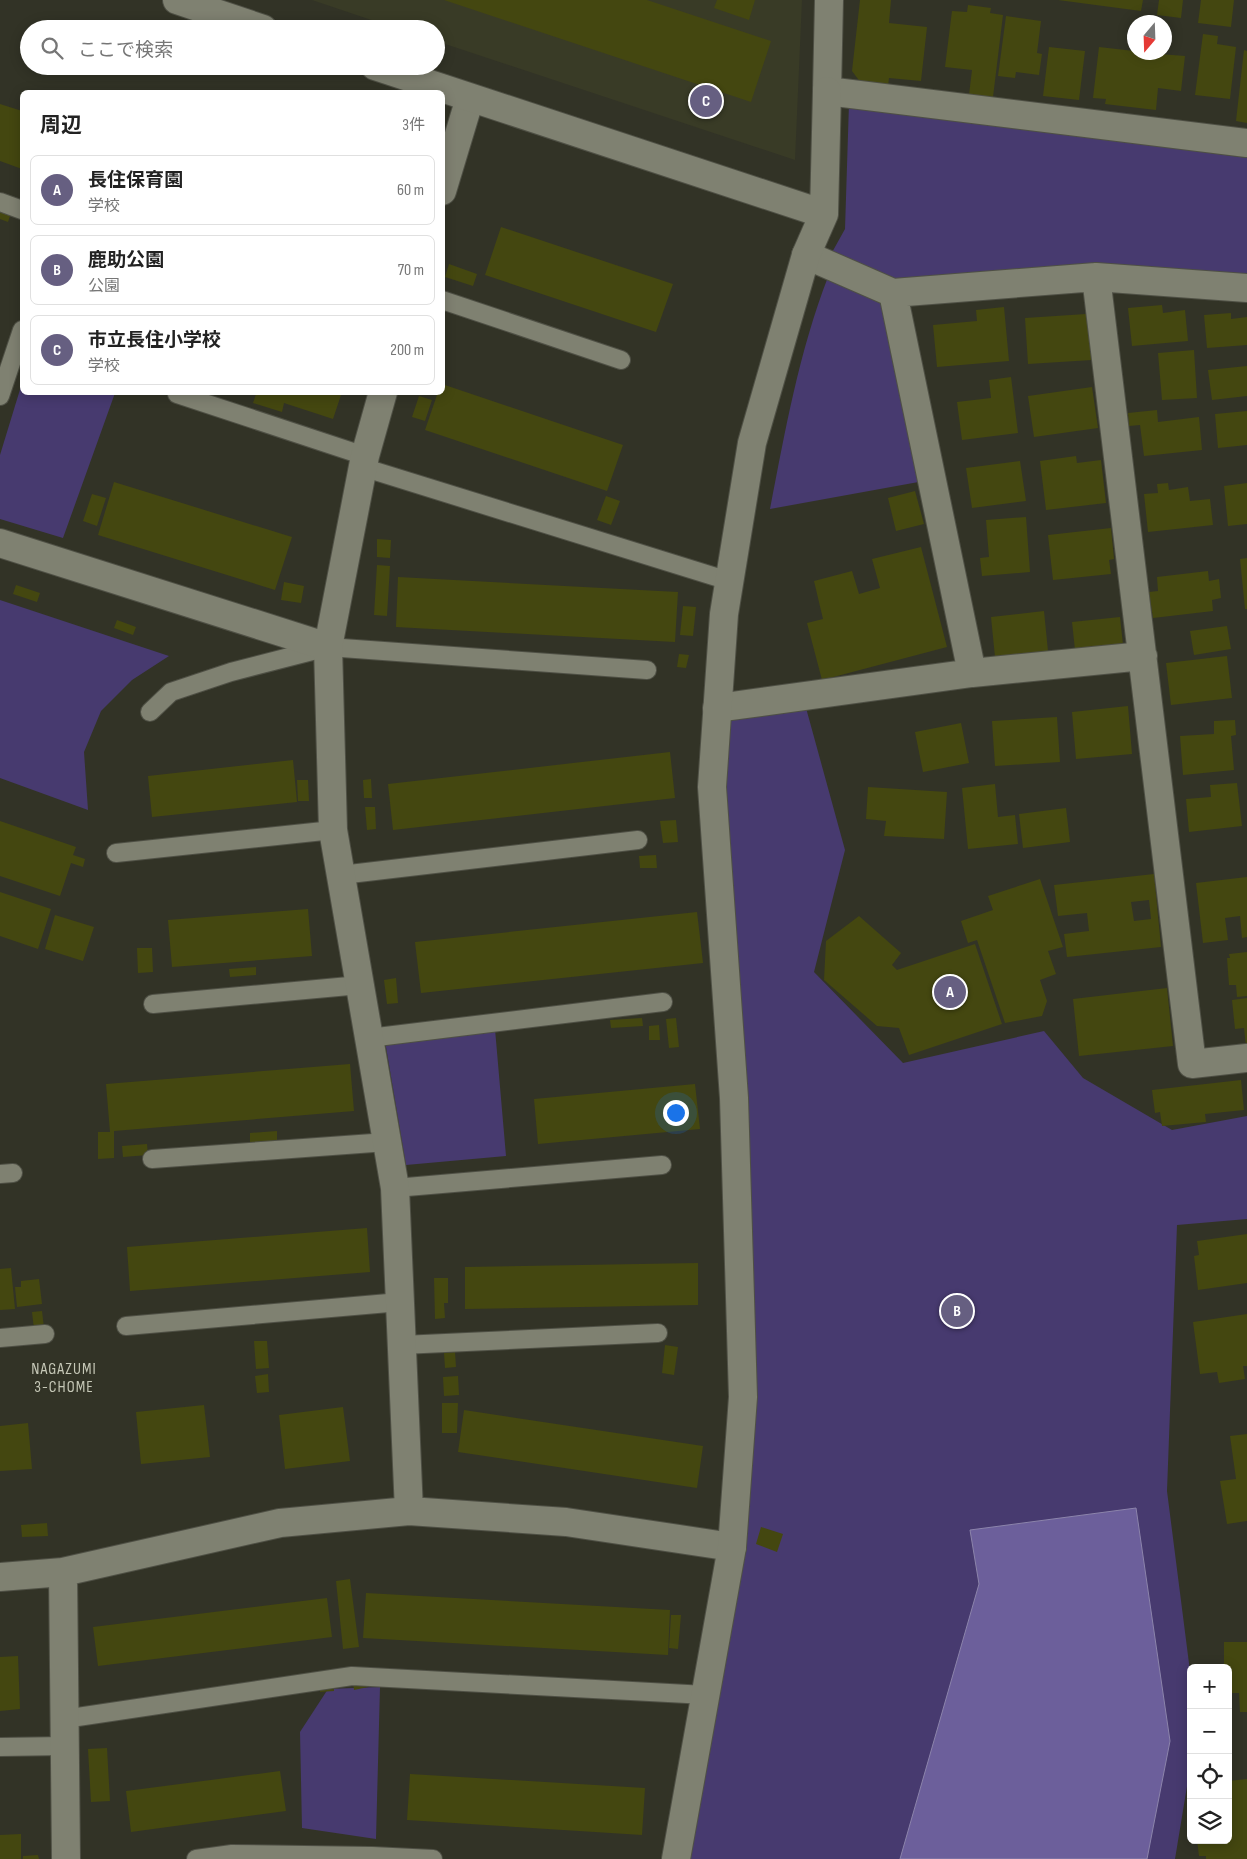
<!DOCTYPE html>
<html lang="ja">
<head>
<meta charset="utf-8">
<style>
  body { margin:0; font-family:"Sofia Sans Condensed","Noto Sans JP",sans-serif; background:#f2f2f2; color:#222 }
  .controls { position:absolute; right:15px; bottom:15px; display:grid; overflow:hidden; border-radius:8px; box-shadow:0 2px 12px #0003 }
  .controls button { width:45px; height:45px; display:grid; place-items:center; padding:0; border:0; border-bottom:1px solid #e0e0e0; background:#fff; color:#222; font:25px sans-serif }
  .compass { position:absolute; left:1127px; top:15px; width:45px; height:45px; border-radius:50%; background:#fff; box-shadow:0 2px 12px #0003; rotate:199deg }
  .you { position:absolute; left:675px; top:1112px; width:18px; height:18px; margin:-12px; border:4px solid #fff; border-radius:50%; background:#1a73e8; box-shadow:0 0 0 8px #1a73e833 }
  .badge { display:grid; place-items:center; width:32px; height:32px; border-radius:50%; background:#665f81; color:#fff; font-size:16px; font-weight:700 }
  .pin { position:absolute; translate:-50% -50%; border:2px solid #fff; box-shadow:0 1px 5px #0006 }
  .list { margin:0; padding:0; list-style:none }
  h2 { display:flex; justify-content:space-between; align-items:center; height:65px; margin:0; padding:0 20px; font-size:21px }
  h2 small { font-size:16px; font-weight:400; color:#767676 }
  .list li { display:grid; grid-template-columns:32px 1fr auto; gap:15px; align-items:center; box-sizing:border-box; height:70px; margin:0 10px 10px; padding:0 10px; border:1px solid #e0e0e0; border-radius:8px }
  .list b { display:block; font-size:19px; white-space:nowrap }
  .list p { margin:0; font-size:16px; white-space:nowrap; color:#767676 }
  .list em { font-size:16px; font-style:normal; color:#767676 }
  .icon { flex:none; width:28px; height:28px; fill:none; stroke:currentColor; stroke-width:2; stroke-linecap:round; stroke-linejoin:round }
  .map { position:relative; flex:none; width:1247px; height:1859px; overflow:hidden }
  .search { position:absolute; background:#fff; box-shadow:0 2px 12px #0003; left:20px; top:20px; width:425px; height:55px; display:flex; align-items:center; gap:12px; box-sizing:border-box; padding:0 18px; border-radius:28px; color:#767676; font-size:19px }
  .panel { position:absolute; background:#fff; box-shadow:0 2px 12px #0003; left:20px; top:90px; width:425px; height:305px; border-radius:8px }
  .map>svg:first-child { display:block }
</style>
</head>
<body>
<div class="map">
<svg width="1247" height="1859" viewBox="0 0 1247 1859">
  <rect width="100%" height="100%" fill="#323326"/>
  <!-- built -->
  <path fill="#393b26" d="M 312,0 L 802,0 L 795,160 L 436,41 L 436,29 L 398,29 Z"/>
  <!-- green -->
  <path fill="#473a6f" d="M 849,103 L 1247,158 L 1247,281 L 894,287 L 830,256 L 845,229 Z
    M 828,277 L 885,301 L 924,481 L 770,509 C 785,431 799,352 828,277 Z
    M 22,383 L 22,392 L 115,393 L 63,538 L 0,519 L 0,455 Z
    M 0,600 L 169,656 L 132,680 L 101,711 L 84,752 L 88,810 L 0,778 Z
    M 803,697 L 845,850 L 814,972 L 903,1063 L 1044,1031 L 1083,1078 L 1172,1130 L 1247,1116 L 1247,1219 L 1177,1225 L 1167,1491 L 1191,1679 L 1191,1762 L 1175,1859 L 676,1859 L 732,1547 L 717,708 Z
    M 495,1029 L 506,1156 L 406,1165 L 385,1041 Z
    M 380,1687 L 376,1839 L 302,1828 L 300,1732 L 328,1689 Z"/>
  <!-- water -->
  <path fill="#6c5f9b" stroke="#8c84ab" d="M 1136,1508 L 1170,1741 L 1147,1859 L 900,1859 L 979,1584 L 970,1530 Z"/>
  <!-- building -->
  <path fill="#444710" fill-rule="evenodd" d="M 444,0 L 647,0 L 771,41 L 751,102 Z
    M 717,0 L 755,0 L 749,20 L 714,8 Z
    M 860,0 L 891,0 L 889,23 L 927,27 L 921,81 L 889,78 L 888,86 L 861,83 L 852,71 Z
    M 1058,0 L 1143,0 L 1141,11 Z
    M 1159,0 L 1183,0 L 1181,18 L 1157,15 Z
    M 1201,0 L 1234,0 L 1231,27 L 1198,23 Z
    M 968,5 L 991,8 L 990,13 L 1003,15 L 993,97 L 969,95 L 972,70 L 945,67 L 952,11 L 967,12 Z
    M 1006,16 L 1041,21 L 1037,53 L 1042,54 L 1039,75 L 1016,72 L 1015,78 L 998,76 Z
    M 1203,34 L 1218,36 L 1217,44 L 1236,47 L 1230,99 L 1195,95 Z
    M 1049,47 L 1085,51 L 1079,100 L 1043,96 Z
    M 1099,47 L 1134,51 L 1134,52 L 1185,56 L 1181,91 L 1158,88 L 1156,110 L 1105,104 L 1106,99 L 1093,98 Z
    M 1244,50 L 1247,51 L 1247,123 L 1236,121 Z
    M 0,104 L 22,111 L 22,169 L 0,161 Z
    M 0,206 L 12,210 L 8,222 L 0,219 Z
    M 501,227 L 673,284 L 656,332 L 485,275 Z
    M 449,264 L 477,274 L 473,286 L 445,277 Z
    M 1162,305 L 1163,313 L 1185,310 L 1188,341 L 1132,346 L 1128,308 Z
    M 1004,307 L 1009,361 L 937,367 L 933,325 L 977,321 L 976,310 Z
    M 1231,313 L 1231,319 L 1247,317 L 1247,345 L 1207,348 L 1204,315 Z
    M 1086,314 L 1092,360 L 1028,364 L 1025,318 Z
    M 1194,350 L 1197,398 L 1162,400 L 1158,353 Z
    M 1247,366 L 1247,396 L 1212,400 L 1208,370 Z
    M 1011,377 L 1018,433 L 962,440 L 957,402 L 991,398 L 989,380 Z
    M 442,384 L 623,445 L 607,491 L 425,430 L 438,392 L 442,392 Z
    M 1092,387 L 1098,428 L 1034,437 L 1028,396 Z
    M 251,392 L 342,392 L 333,419 L 284,403 L 282,412 L 253,403 L 256,394 Z
    M 419,396 L 432,400 L 425,421 L 412,417 Z
    M 1157,410 L 1158,422 L 1199,417 L 1202,450 L 1144,456 L 1140,425 L 1129,426 L 1128,413 Z
    M 1247,411 L 1247,445 L 1218,448 L 1215,414 Z
    M 1076,456 L 1077,463 L 1101,460 L 1106,503 L 1046,510 L 1040,461 Z
    M 1020,461 L 1026,501 L 972,508 L 966,468 Z
    M 114,482 L 292,537 L 275,590 L 98,535 Z
    M 1168,483 L 1169,490 L 1188,487 L 1190,501 L 1210,499 L 1213,525 L 1148,532 L 1144,494 L 1158,493 L 1157,484 Z
    M 1247,483 L 1247,524 L 1228,526 L 1224,486 Z
    M 915,491 L 924,524 L 896,531 L 888,498 Z
    M 92,494 L 106,498 L 97,526 L 83,521 Z
    M 606,496 L 620,501 L 611,525 L 597,520 Z
    M 1026,517 L 1030,572 L 982,576 L 980,558 L 989,557 L 986,520 Z
    M 1111,528 L 1114,559 L 1109,560 L 1111,574 L 1053,580 L 1048,535 Z
    M 377,539 L 391,540 L 390,558 L 377,557 Z
    M 921,547 L 947,647 L 822,680 L 807,623 L 823,619 L 814,581 L 852,571 L 859,594 L 880,588 L 872,559 Z
    M 1247,558 L 1247,609 L 1245,609 L 1240,559 Z
    M 377,565 L 390,566 L 387,616 L 374,615 Z
    M 1208,571 L 1209,581 L 1219,579 L 1221,598 L 1212,600 L 1213,611 L 1153,618 L 1149,592 L 1158,591 L 1157,577 Z
    M 398,577 L 678,592 L 675,642 L 396,627 Z
    M 284,582 L 304,586 L 301,603 L 281,600 Z
    M 16,585 L 40,593 L 37,602 L 13,594 Z
    M 683,606 L 696,607 L 693,636 L 680,635 Z
    M 1044,611 L 1048,651 L 995,657 L 991,617 Z
    M 1120,617 L 1124,654 L 1076,659 L 1072,622 Z
    M 117,620 L 136,627 L 133,635 L 114,628 Z
    M 1227,626 L 1231,649 L 1194,655 L 1190,631 Z
    M 679,654 L 689,655 L 686,668 L 677,667 Z
    M 1227,656 L 1232,698 L 1171,705 L 1166,663 Z
    M 1128,706 L 1132,754 L 1076,759 L 1072,712 Z
    M 1057,717 L 1060,762 L 995,766 L 992,721 Z
    M 1235,720 L 1236,735 L 1231,736 L 1234,770 L 1183,775 L 1180,736 L 1214,734 L 1214,721 Z
    M 961,723 L 969,763 L 923,772 L 915,732 Z
    M 670,752 L 675,798 L 393,830 L 388,784 Z
    M 293,760 L 297,802 L 152,817 L 148,776 Z
    M 371,779 L 372,798 L 364,798 L 363,780 Z
    M 297,780 L 308,780 L 309,801 L 298,801 Z
    M 1237,783 L 1242,826 L 1189,832 L 1186,799 L 1211,797 L 1210,785 Z
    M 995,784 L 998,817 L 1015,815 L 1018,844 L 968,849 L 962,788 Z
    M 868,787 L 947,792 L 944,839 L 884,836 L 886,821 L 866,819 Z
    M 365,807 L 375,807 L 376,829 L 367,830 Z
    M 1066,808 L 1070,842 L 1023,848 L 1019,814 Z
    M 676,820 L 678,842 L 663,843 L 660,821 Z
    M 0,821 L 76,847 L 73,855 L 85,859 L 83,867 L 71,863 L 60,896 L 0,876 Z
    M 656,855 L 657,868 L 640,868 L 639,856 Z
    M 1154,874 L 1161,947 L 1067,957 L 1064,934 L 1089,931 L 1087,913 L 1058,916 L 1054,885 ZM 1149,900 L 1151,919 L 1134,921 L 1131,902 Z
    M 1247,877 L 1247,937 L 1242,938 L 1240,916 L 1225,918 L 1228,940 L 1203,943 L 1196,883 Z
    M 1040,879 L 1063,947 L 1048,951 L 1056,974 L 1040,980 L 1047,1001 L 1042,1016 L 1005,1023 L 977,940 L 968,943 L 961,921 L 993,910 L 988,896 Z
    M 0,892 L 51,909 L 38,949 L 0,936 Z
    M 308,909 L 312,956 L 172,967 L 168,920 Z
    M 697,912 L 703,963 L 421,993 L 415,942 Z
    M 55,915 L 94,927 L 83,961 L 45,949 Z
    M 859,916 L 901,953 L 892,965 L 897,970 L 975,944 L 1002,1024 L 909,1055 L 899,1028 L 877,1026 L 824,980 L 826,941 Z
    M 137,948 L 152,948 L 153,972 L 138,973 Z
    M 1247,952 L 1247,996 L 1237,997 L 1236,985 L 1229,985 L 1227,958 L 1230,958 L 1229,954 Z
    M 256,967 L 256,975 L 230,977 L 229,969 Z
    M 396,978 L 398,1003 L 387,1004 L 384,980 Z
    M 1167,988 L 1173,1046 L 1079,1056 L 1073,999 Z
    M 1247,998 L 1247,1047 L 1246,1047 L 1244,1028 L 1235,1029 L 1232,1000 Z
    M 642,1018 L 643,1026 L 611,1028 L 610,1020 Z
    M 676,1018 L 679,1047 L 669,1048 L 666,1019 Z
    M 659,1025 L 660,1040 L 649,1040 L 649,1026 Z
    M 350,1064 L 354,1111 L 114,1131 L 114,1158 L 98,1159 L 98,1132 L 110,1132 L 106,1084 Z
    M 1241,1080 L 1244,1110 L 1205,1114 L 1206,1122 L 1162,1126 L 1160,1112 L 1155,1113 L 1152,1090 Z
    M 695,1084 L 700,1129 L 538,1144 L 534,1099 Z
    M 277,1131 L 277,1141 L 250,1143 L 250,1133 Z
    M 147,1144 L 148,1155 L 123,1157 L 122,1146 Z
    M 367,1228 L 370,1272 L 130,1291 L 127,1247 Z
    M 1247,1234 L 1247,1283 L 1198,1290 L 1194,1256 L 1199,1255 L 1197,1241 Z
    M 698,1263 L 698,1305 L 465,1309 L 465,1267 Z
    M 11,1268 L 15,1309 L 0,1310 L 0,1269 Z
    M 434,1278 L 448,1278 L 448,1303 L 444,1303 L 445,1318 L 435,1319 Z
    M 39,1279 L 42,1304 L 17,1307 L 15,1287 L 21,1287 L 21,1281 Z
    M 42,1311 L 44,1328 L 34,1329 L 32,1312 Z
    M 1247,1314 L 1247,1366 L 1243,1366 L 1245,1379 L 1219,1383 L 1217,1372 L 1200,1374 L 1193,1322 Z
    M 254,1341 L 267,1341 L 269,1368 L 256,1369 Z
    M 665,1345 L 678,1347 L 674,1375 L 662,1373 Z
    M 455,1352 L 456,1367 L 445,1368 L 444,1353 Z
    M 268,1374 L 269,1392 L 257,1393 L 255,1376 Z
    M 458,1376 L 459,1395 L 444,1396 L 443,1377 Z
    M 442,1403 L 458,1403 L 457,1433 L 442,1433 Z
    M 204,1405 L 210,1457 L 141,1464 L 136,1412 Z
    M 343,1407 L 350,1461 L 285,1469 L 279,1415 Z
    M 464,1410 L 703,1446 L 697,1488 L 458,1452 Z
    M 28,1423 L 32,1469 L 0,1471 L 0,1426 Z
    M 1247,1434 L 1247,1521 L 1227,1524 L 1220,1481 L 1236,1479 L 1230,1436 Z
    M 47,1523 L 48,1536 L 22,1537 L 21,1525 Z
    M 761,1527 L 783,1534 L 777,1552 L 756,1544 Z
    M 350,1579 L 359,1647 L 343,1649 L 336,1581 Z
    M 366,1593 L 670,1610 L 668,1655 L 363,1638 Z
    M 327,1598 L 332,1637 L 98,1666 L 93,1627 Z
    M 671,1615 L 681,1615 L 678,1649 L 669,1648 Z
    M 1224,1642 L 1247,1642 L 1247,1712 L 1240,1712 L 1239,1693 L 1228,1693 L 1228,1668 L 1224,1668 Z
    M 18,1656 L 20,1709 L 0,1711 L 0,1657 Z
    M 367,1679 L 368,1687 L 354,1690 L 353,1682 Z
    M 333,1681 L 334,1691 L 320,1692 L 319,1682 Z
    M 107,1748 L 110,1801 L 91,1802 L 88,1749 Z
    M 280,1771 L 286,1811 L 131,1832 L 126,1791 Z
    M 410,1774 L 645,1788 L 642,1835 L 407,1820 Z
    M 1247,1779 L 1247,1859 L 1206,1859 L 1206,1856 L 1199,1856 L 1197,1840 L 1228,1840 L 1228,1781 Z
    M 21,1834 L 21,1859 L 0,1859 L 0,1835 Z
    M 38,1855 L 39,1859 L 23,1859 L 23,1856 Z"/>
  <g fill="none" stroke-linecap="round" stroke-linejoin="round">
    <!-- service casing -->
    <g stroke="#4f5045" stroke-width="20">
      <path id="service" d="M 0,202 L 22,210
        M 442,300 L 621,360
        M 177,394 L 365,456
        M 0,396 L 22,330
        M 362,467 L 729,581
        M 150,712 L 171,692 L 231,672 L 328,647 L 647,670
        M 116,853 L 333,830
        M 341,875 L 638,840
        M 153,1004 L 360,985
        M 369,1038 L 663,1002
        M 152,1159 L 387,1142
        M 0,1174 L 13,1173
        M 395,1188 L 662,1165
        M 126,1326 L 400,1302
        M 0,1338 L 45,1334
        M 402,1345 L 658,1333
        M 64,1719 L 352,1676 L 706,1695
        M 0,1747 L 65,1746
        M 196,1859 L 232,1854 L 372,1856 L 433,1859"/>
    </g>
    <!-- minor casing -->
    <g stroke="#4f5045" stroke-width="30">
      <path id="minor" d="M 829,0 L 827,91 L 1247,143
        M 442,191 L 470,98
        M 806,255 L 893,293 L 1096,277 L 1247,288
        M 1096,277 L 1192,1064 L 1247,1058
        M 893,293 L 972,673
        M 0,543 L 328,647 L 333,830 L 395,1188 L 409,1511
        M 328,647 L 365,456 L 383,392
        M 717,708 L 972,673 L 1143,656
        M 63,1572 L 66,1859
        M 0,1577 L 63,1572 L 280,1523 L 409,1511 L 566,1522 L 732,1547"/>
    </g>
    <!-- tertiary casing -->
    <g stroke="#4f5045" stroke-width="30">
      <path id="tertiary" d="M 177,0 L 263,29
        M 375,66 L 824,214
        M 676,1859 L 732,1547 L 743,1397 L 734,1098 L 712,787 L 724,614 L 752,443 L 806,255 L 824,214 L 827,91"/>
    </g>
    <!-- service -->
    <use href="#service" stroke="#7f8171" stroke-width="18"/>
    <!-- minor -->
    <use href="#minor" stroke="#7f8171" stroke-width="28"/>
    <!-- tertiary -->
    <use href="#tertiary" stroke="#7f8171" stroke-width="28"/>
  </g>
  <g text-anchor="middle" stroke-width="4" stroke-linejoin="round" paint-order="stroke">
    <!-- neighbourhood labels -->
    <g font-size="16" letter-spacing="1" fill="#c6c8b7" stroke="#323326">
      <text x="64" y="1374">NAGAZUMI<tspan x="64" dy="18">3-CHOME</tspan></text>
    </g>
  </g>
</svg>
<div class="controls">
<button>+</button>
<button>−</button>
<button><svg class="icon" aria-label="locate" viewBox="0 0 24 24"><circle cx="12" cy="12" r="6"/><path d="M12 2v4M12 18v4M2 12h4M18 12h4"/></svg></button>
<button><svg class="icon" aria-label="layers" viewBox="0 0 24 24"><path d="M12 4l9 5-9 5-9-5zM3 14l9 5 9-5"/></svg></button>
</div>
<svg class="compass" viewBox="-18 -18 36 36"><path d="M0-13l5 13h-10z" fill="#e53935"/><path d="M0 13l5-13h-10z" fill="#767676"/></svg>
<div class="you"></div>
<div class="pin badge" style="left:950px;top:992px">A</div>
<div class="pin badge" style="left:957px;top:1311px">B</div>
<div class="pin badge" style="left:706px;top:101px">C</div>
<div class="search"><svg class="icon" aria-label="search" viewBox="0 0 24 24"><circle cx="10" cy="10" r="6"/><path d="M15 15l6 6"/></svg>ここで検索</div>
<section class="panel">
<h2>周辺<small>3件</small></h2>
<ul class="list">
<li><span class="badge">A</span><div><b>長住保育園</b><p>学校</p></div><em>60 m</em></li>
<li><span class="badge">B</span><div><b>鹿助公園</b><p>公園</p></div><em>70 m</em></li>
<li><span class="badge">C</span><div><b>市立長住小学校</b><p>学校</p></div><em>200 m</em></li>
</ul>
</section>
</div>
</body>
</html>
